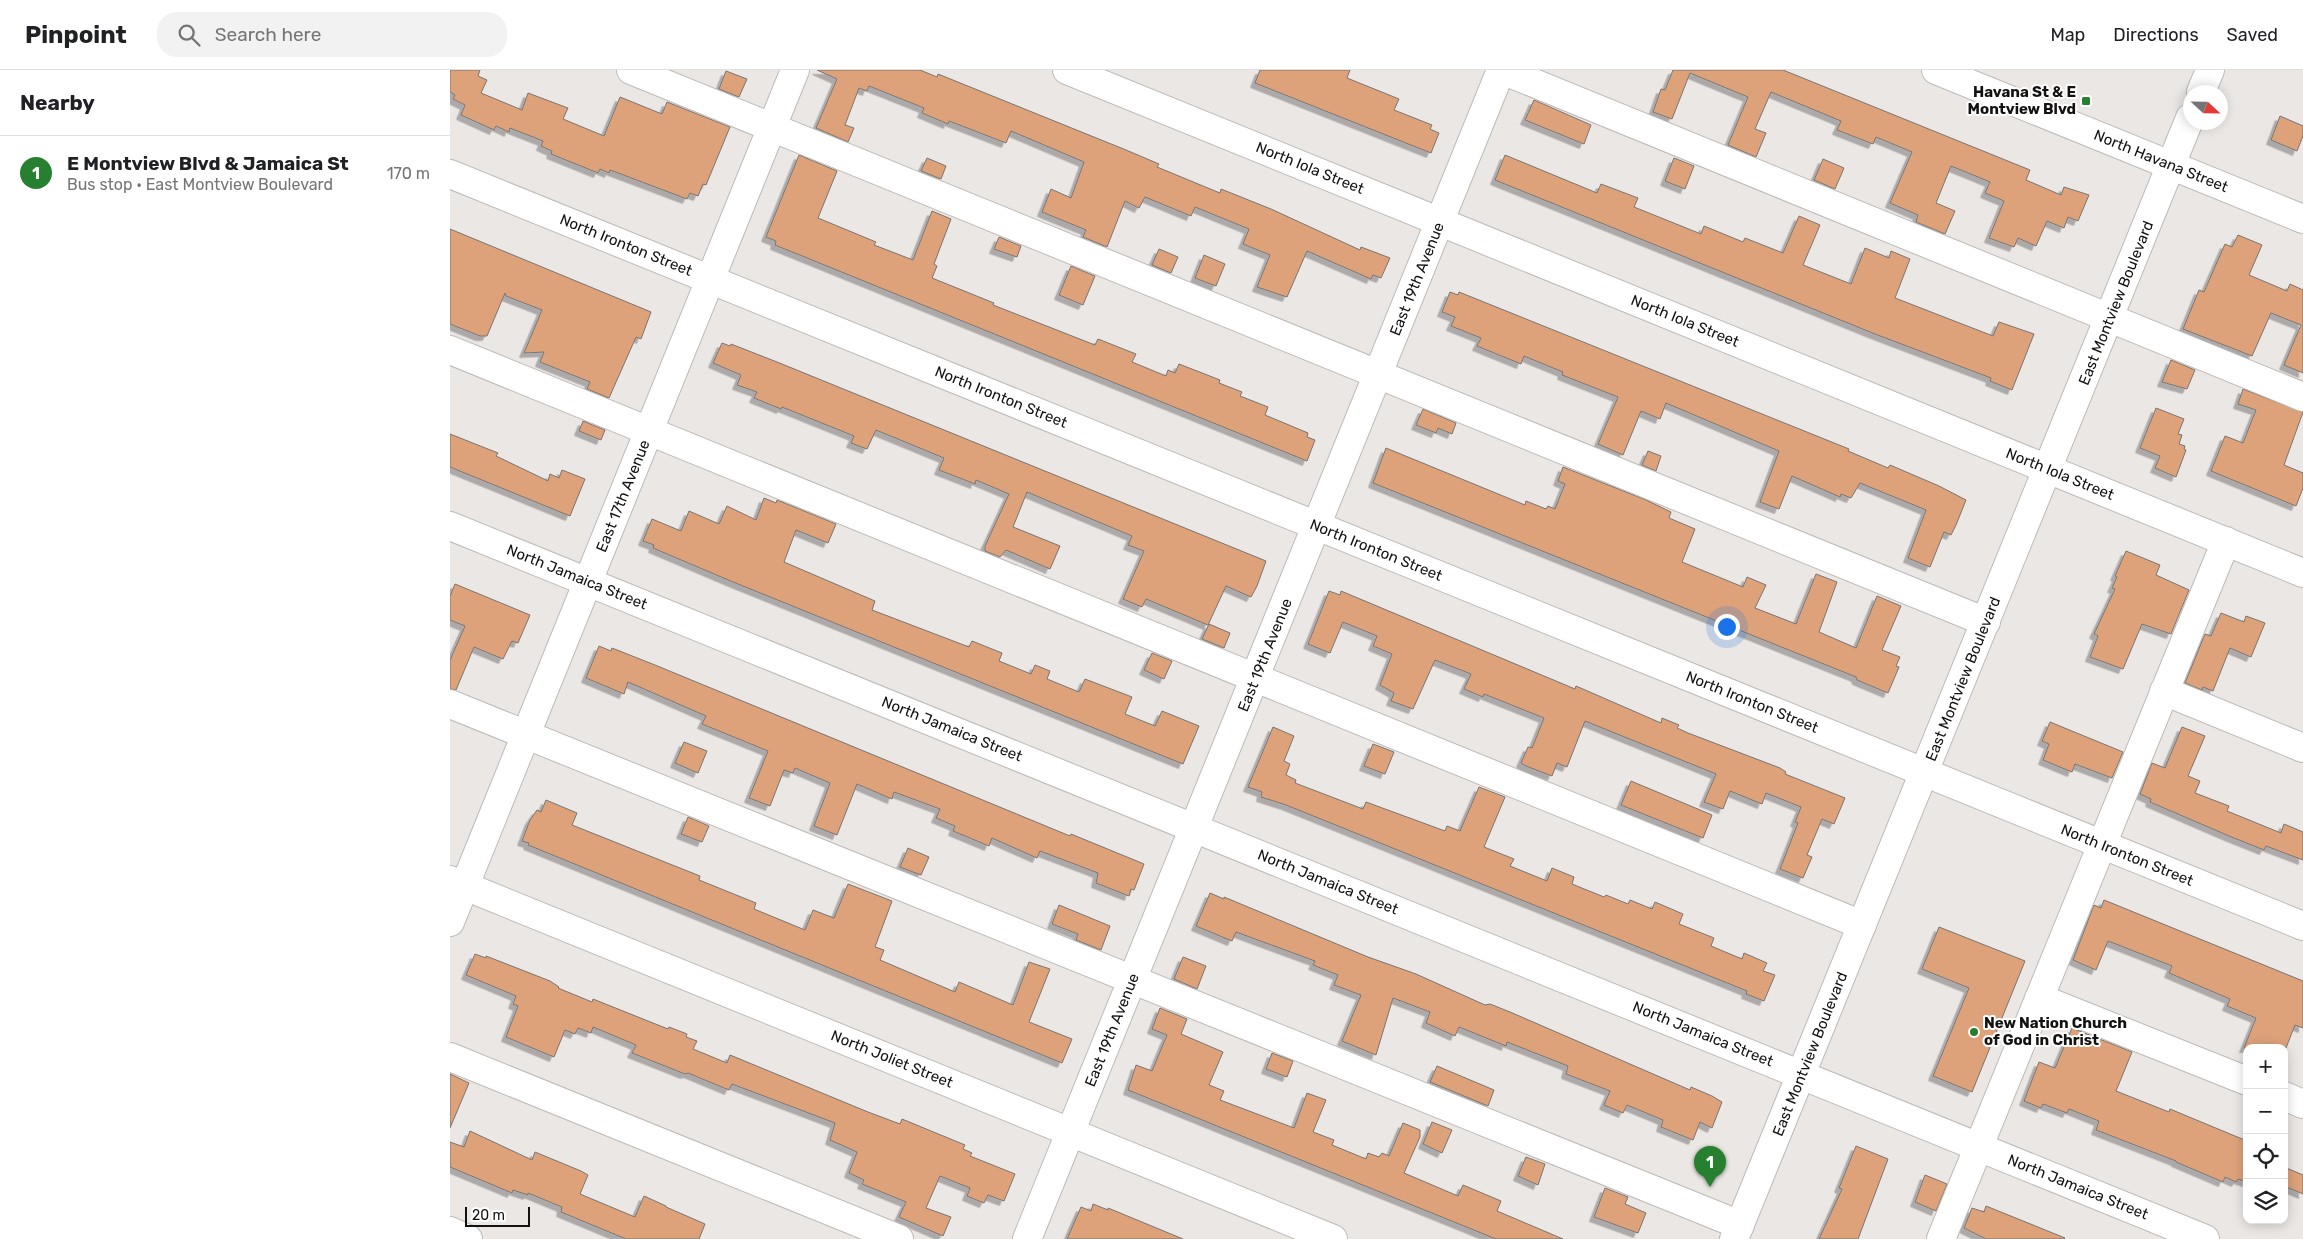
<!DOCTYPE html>
<html lang="en">
<head>
<meta charset="utf-8">
<style>
  body { margin:0; font-family:Rubik,sans-serif; background:#f2f2f2; color:#202124 }
  .controls { position:absolute; right:15px; bottom:15px; display:grid; overflow:hidden; border-radius:10px; box-shadow:0 2px 12px #0003 }
  .controls button { width:45px; height:45px; display:grid; place-items:center; padding:0; border:0; border-bottom:1px solid #e0e0e0; background:#fff; color:#202124; font:25px sans-serif }
  .compass { position:absolute; left:1733px; top:15px; width:45px; height:45px; border-radius:50%; background:#fff; box-shadow:0 2px 12px #0003; rotate:112deg }
  .scale { position:absolute; left:15px; bottom:12px; width:65px; box-sizing:border-box; padding-left:5px; border:2px solid #131211; border-top:0; font-size:14px; line-height:18px; white-space:nowrap; color:#131211; -webkit-text-stroke:4px #fff; paint-order:stroke }
  .you { position:absolute; left:1276px; top:556px; width:18px; height:18px; margin:-12px; border:4px solid #fff; border-radius:50%; background:#1a73e8; box-shadow:0 0 0 8px #1a73e833 }
  .badge { display:grid; place-items:center; width:32px; height:32px; border-radius:50%; background:#278030; color:#fff; font-size:16px; font-weight:700 }
  .pin { position:absolute; translate:-50% -41px; filter:drop-shadow(0 1px 2px #0008) }
  .pin::after { content:''; position:absolute; top:26px; width:18px; height:15px; background:inherit; clip-path:polygon(0 0,100% 0,50% 100%) }
  .list { margin:0; padding:0; list-style:none }
  h2 { display:flex; justify-content:space-between; align-items:center; height:65px; margin:0; padding:0 20px; font-size:21px }
  h2 small { font-size:16px; font-weight:400; color:#757577 }
  .list li { display:grid; grid-template-columns:32px 1fr auto; gap:15px; align-items:center; box-sizing:border-box; height:75px; padding:0 20px; border-top:1px solid #e0e0e0 }
  .list b { display:block; font-size:19px; white-space:nowrap }
  .list p { margin:0; font-size:16px; white-space:nowrap; color:#757577 }
  .list em { font-size:16px; font-style:normal; color:#757577 }
  .icon { flex:none; width:28px; height:28px; fill:none; stroke:currentColor; stroke-width:2; stroke-linecap:round; stroke-linejoin:round }
  .map { position:relative; flex:none; width:1853px; height:1169px; overflow:hidden }
  header { display:flex; align-items:center; gap:30px; box-sizing:border-box; height:70px; padding:0 25px; background:#fff; border-bottom:1px solid #e0e0e0 }
  header strong { font-size:24px }
  nav { display:flex; gap:28px; margin-inline-start:auto; font-size:18px }
  .search { width:350px; height:45px; background:#f2f2f2; display:flex; align-items:center; gap:12px; box-sizing:border-box; padding:0 18px; border-radius:20px; color:#757577; font-size:19px }
  main { display:flex }
  aside { flex:1; background:#fff }
  .map>svg:first-child { display:block }
</style>
</head>
<body>
<header>
<strong>Pinpoint</strong>
<div class="search"><svg class="icon" aria-label="search" viewBox="0 0 24 24"><circle cx="10" cy="10" r="6"/><path d="M15 15l6 6"/></svg>Search here</div>
<nav><a>Map</a><a>Directions</a><a>Saved</a></nav>
</header>
<main>
<aside>
<h2>Nearby<small></small></h2>
<ul class="list">
<li><span class="badge">1</span><div><b>E Montview Blvd &amp; Jamaica St</b><p>Bus stop · East Montview Boulevard</p></div><em>170 m</em></li>
</ul>
</aside>
<div class="map">
<svg width="1853" height="1169" viewBox="0 0 1853 1169">
  <defs>
    <filter id="shadow"><feDropShadow dx="-4.5" dy="4.5" stdDeviation="0" flood-color="#0004"/></filter>
  </defs>
  <rect width="100%" height="100%" fill="#ebe7e5"/>
  <!-- building -->
  <path fill="#dda27a" stroke="#787472" filter="url(#shadow)" d="M 0,0 L 30,0 L 28,6 L 37,10 L 31,23 L 72,40 L 78,23 L 118,38 L 113,49 L 154,66 L 170,27 L 212,44 L 217,32 L 280,57 L 256,115 L 253,114 L 248,126 L 240,123 L 237,129 L 160,100 L 159,103 L 150,99 L 148,103 L 101,84 L 102,81 L 91,76 L 93,71 L 60,58 L 59,62 L 46,56 L 44,60 L 11,45 L 15,35 L 3,29 L 5,25 L 0,22 Z
    M 367,0 L 470,0 L 487,7 L 488,4 L 676,80 L 709,94 L 707,97 L 770,123 L 771,119 L 821,139 L 910,180 L 911,177 L 940,188 L 931,208 L 923,205 L 921,209 L 857,181 L 837,227 L 807,217 L 820,185 L 793,174 L 799,159 L 745,137 L 741,146 L 695,127 L 689,138 L 675,131 L 657,177 L 633,167 L 636,160 L 592,142 L 601,119 L 621,128 L 634,92 L 561,61 L 556,73 L 499,51 L 498,54 L 472,43 L 474,38 L 419,16 L 417,21 L 409,18 L 395,55 L 404,58 L 398,72 L 366,58 L 387,9 Z
    M 810,0 L 900,0 L 897,8 L 949,29 L 944,40 L 982,55 L 980,59 L 989,63 L 981,83 L 805,13 Z
    M 1223,0 L 1333,0 L 1580,100 L 1576,110 L 1611,125 L 1614,117 L 1639,125 L 1628,151 L 1618,147 L 1614,158 L 1597,151 L 1586,176 L 1568,168 L 1564,177 L 1539,168 L 1554,131 L 1535,123 L 1540,112 L 1501,96 L 1486,133 L 1505,141 L 1495,164 L 1466,152 L 1468,145 L 1440,133 L 1462,82 L 1426,67 L 1423,74 L 1387,60 L 1391,51 L 1321,22 L 1305,59 L 1316,63 L 1306,87 L 1278,75 L 1298,27 L 1240,3 L 1222,49 L 1203,42 L 1211,19 L 1215,20 Z
    M 276,1 L 297,9 L 289,27 L 269,19 Z
    M 1084,30 L 1141,55 L 1134,74 L 1075,50 Z
    M 1830,46 L 1853,56 L 1853,66 L 1847,81 L 1821,70 Z
    M 349,85 L 387,101 L 368,148 L 426,172 L 424,175 L 463,190 L 482,141 L 501,149 L 484,194 L 487,196 L 482,208 L 544,233 L 543,235 L 645,275 L 648,269 L 686,284 L 682,292 L 716,306 L 718,300 L 725,303 L 729,294 L 770,310 L 769,313 L 792,322 L 790,326 L 818,337 L 815,345 L 858,363 L 857,367 L 865,370 L 857,391 L 325,175 L 326,171 L 316,167 Z
    M 1055,85 L 1147,123 L 1151,114 L 1188,128 L 1184,137 L 1251,164 L 1254,156 L 1293,172 L 1295,168 L 1333,183 L 1349,146 L 1370,155 L 1353,195 L 1401,214 L 1415,178 L 1439,188 L 1441,181 L 1460,189 L 1445,228 L 1543,266 L 1549,252 L 1584,264 L 1562,320 L 1540,311 L 1541,308 L 1425,264 L 1045,110 Z
    M 477,88 L 496,96 L 491,109 L 471,101 Z
    M 1224,88 L 1244,96 L 1235,119 L 1215,111 Z
    M 1373,89 L 1394,98 L 1385,119 L 1364,110 Z
    M 0,159 L 201,242 L 191,269 L 186,267 L 159,328 L 137,319 L 140,312 L 90,292 L 94,282 L 74,283 L 92,240 L 56,226 L 55,223 L 37,266 L 30,266 L 0,254 Z
    M 1788,165 L 1812,175 L 1799,205 L 1837,221 L 1840,214 L 1853,220 L 1853,303 L 1834,295 L 1851,255 L 1821,243 L 1802,286 L 1733,259 L 1749,220 L 1754,222 L 1775,174 L 1782,177 Z
    M 549,167 L 571,176 L 567,187 L 544,179 Z
    M 709,179 L 728,187 L 721,203 L 702,195 Z
    M 754,185 L 775,194 L 766,216 L 745,208 Z
    M 621,196 L 645,206 L 633,235 L 609,225 Z
    M 1000,222 L 1008,225 L 1009,222 L 1399,379 L 1398,381 L 1438,398 L 1440,395 L 1489,416 L 1516,430 L 1506,455 L 1501,465 L 1494,462 L 1480,497 L 1458,488 L 1476,440 L 1410,413 L 1401,428 L 1391,424 L 1390,427 L 1342,406 L 1329,439 L 1310,432 L 1329,381 L 1216,333 L 1210,349 L 1191,341 L 1173,385 L 1148,374 L 1168,327 L 1112,305 L 1113,302 L 1074,286 L 1071,294 L 1027,276 L 1031,268 L 1001,256 L 1005,247 L 992,242 Z
    M 272,273 L 280,276 L 281,274 L 327,292 L 816,491 L 807,516 L 801,527 L 776,516 L 758,555 L 696,529 L 692,537 L 673,529 L 694,481 L 678,475 L 682,466 L 577,422 L 563,457 L 610,476 L 600,499 L 556,480 L 550,487 L 535,481 L 535,476 L 559,424 L 526,410 L 525,414 L 489,400 L 494,388 L 426,360 L 417,379 L 401,373 L 404,366 L 332,337 L 331,339 L 304,328 L 307,322 L 287,315 L 291,305 L 263,293 Z
    M 1721,290 L 1745,300 L 1737,319 L 1712,312 Z
    M 1793,319 L 1853,342 L 1834,395 L 1853,403 L 1853,418 L 1846,436 L 1761,401 L 1775,366 L 1793,373 L 1806,340 L 1788,334 Z
    M 1706,338 L 1734,349 L 1728,364 L 1732,365 L 1729,374 L 1735,376 L 1734,379 L 1736,380 L 1726,407 L 1705,398 L 1710,386 L 1690,378 Z
    M 973,339 L 1006,353 L 1002,364 L 988,358 L 986,363 L 966,355 Z
    M 133,351 L 155,360 L 151,370 L 129,361 Z
    M 0,364 L 48,383 L 46,386 L 98,411 L 100,404 L 109,408 L 112,400 L 135,409 L 120,446 L 0,397 Z
    M 936,378 L 1075,435 L 1076,431 L 1096,439 L 1098,436 L 1105,439 L 1115,414 L 1108,411 L 1113,397 L 1196,430 L 1221,442 L 1219,448 L 1245,459 L 1232,492 L 1293,517 L 1297,507 L 1316,515 L 1305,538 L 1346,554 L 1366,504 L 1387,512 L 1369,562 L 1406,578 L 1427,526 L 1451,536 L 1432,580 L 1450,587 L 1446,596 L 1449,597 L 1438,623 L 1407,610 L 1406,607 L 923,413 Z
    M 1198,381 L 1211,386 L 1206,401 L 1192,395 Z
    M 314,428 L 326,433 L 327,430 L 386,454 L 378,473 L 346,460 L 334,492 L 425,531 L 422,540 L 519,577 L 522,571 L 552,583 L 549,591 L 581,604 L 585,595 L 600,601 L 597,609 L 629,622 L 635,609 L 682,627 L 675,644 L 705,656 L 712,641 L 749,656 L 733,694 L 283,512 L 203,478 L 204,475 L 193,471 L 202,449 L 231,461 L 239,441 L 269,454 L 277,436 L 306,450 Z
    M 1676,481 L 1710,495 L 1706,505 L 1739,520 L 1721,564 L 1692,554 L 1673,599 L 1640,587 L 1648,566 L 1644,564 L 1665,519 L 1662,518 L 1667,507 L 1665,506 Z
    M 5,514 L 80,545 L 68,573 L 62,571 L 53,589 L 24,577 L 6,620 L 0,619 L 0,590 L 15,556 L 0,550 L 0,526 Z
    M 879,521 L 890,525 L 891,521 L 1125,619 L 1126,616 L 1211,653 L 1212,648 L 1229,655 L 1227,658 L 1238,663 L 1330,698 L 1336,702 L 1335,704 L 1395,728 L 1384,754 L 1372,749 L 1357,785 L 1362,787 L 1353,808 L 1330,799 L 1348,753 L 1345,752 L 1351,737 L 1316,723 L 1312,734 L 1280,721 L 1273,739 L 1254,732 L 1266,704 L 1135,651 L 1117,697 L 1107,693 L 1102,706 L 1076,696 L 1071,693 L 1078,677 L 1082,678 L 1094,648 L 1034,624 L 1033,627 L 1014,619 L 1021,604 L 985,590 L 963,639 L 941,631 L 944,623 L 930,615 L 942,584 L 923,576 L 927,566 L 893,552 L 880,583 L 858,574 Z
    M 1771,543 L 1794,552 L 1796,546 L 1815,553 L 1801,587 L 1780,578 L 1763,621 L 1753,617 L 1752,620 L 1735,613 L 1755,564 L 1761,566 Z
    M 759,554 L 780,563 L 774,578 L 752,569 Z
    M 149,576 L 161,581 L 162,578 L 205,595 L 620,766 L 621,764 L 694,794 L 684,820 L 681,819 L 679,826 L 646,813 L 648,803 L 590,781 L 587,788 L 542,768 L 539,776 L 503,761 L 505,756 L 486,748 L 490,739 L 444,722 L 442,729 L 407,714 L 387,765 L 364,756 L 380,713 L 345,698 L 343,703 L 334,700 L 320,736 L 299,728 L 318,681 L 252,654 L 256,646 L 178,612 L 174,624 L 136,608 Z
    M 702,583 L 722,591 L 714,609 L 694,600 Z
    M 1600,652 L 1673,682 L 1662,708 L 1625,694 L 1622,702 L 1593,690 L 1599,674 L 1592,671 Z
    M 823,657 L 844,666 L 834,691 L 840,694 L 836,705 L 846,710 L 845,713 L 913,739 L 916,732 L 995,761 L 997,756 L 1010,761 L 1029,717 L 1055,727 L 1034,777 L 1064,789 L 1060,796 L 1097,811 L 1102,798 L 1124,807 L 1122,814 L 1154,827 L 1156,825 L 1178,834 L 1180,830 L 1202,839 L 1205,832 L 1233,844 L 1229,854 L 1264,868 L 1261,876 L 1292,889 L 1294,883 L 1317,893 L 1313,901 L 1325,905 L 1314,931 L 1296,924 L 1297,921 L 836,735 L 811,727 L 812,722 L 798,717 Z
    M 1732,657 L 1755,666 L 1738,706 L 1750,711 L 1745,723 L 1779,736 L 1777,741 L 1831,763 L 1834,754 L 1853,762 L 1853,790 L 1816,776 L 1814,780 L 1779,766 L 1700,732 L 1701,729 L 1690,724 L 1702,693 L 1715,698 Z
    M 234,672 L 257,681 L 248,703 L 225,693 Z
    M 923,674 L 944,682 L 935,704 L 914,696 Z
    M 1181,711 L 1262,745 L 1253,768 L 1171,735 Z
    M 96,730 L 127,743 L 122,755 L 250,806 L 249,810 L 306,833 L 304,839 L 355,860 L 363,840 L 384,848 L 398,814 L 442,831 L 425,877 L 434,880 L 430,890 L 505,922 L 509,912 L 563,935 L 579,892 L 600,899 L 579,952 L 622,969 L 612,993 L 78,775 L 79,773 L 72,771 L 80,750 L 87,740 L 91,742 Z
    M 238,747 L 259,756 L 252,772 L 231,764 Z
    M 458,778 L 479,787 L 471,805 L 450,797 Z
    M 760,823 L 774,829 L 774,827 L 918,887 L 966,904 L 1035,935 L 1040,934 L 1060,942 L 1240,1020 L 1241,1017 L 1262,1026 L 1272,1032 L 1262,1058 L 1250,1052 L 1243,1070 L 1211,1057 L 1213,1050 L 1177,1035 L 1173,1043 L 1154,1035 L 1160,1021 L 1116,1004 L 1118,996 L 1057,972 L 1056,976 L 1009,957 L 1005,966 L 976,953 L 980,942 L 943,928 L 926,985 L 892,971 L 911,925 L 884,915 L 888,905 L 863,895 L 865,891 L 786,862 L 782,871 L 746,856 Z
    M 1654,830 L 1853,911 L 1853,958 L 1845,955 L 1836,978 L 1794,978 L 1806,948 L 1777,936 L 1780,929 L 1719,903 L 1722,896 L 1658,871 L 1646,900 L 1623,890 L 1644,835 L 1651,838 Z
    M 609,835 L 660,856 L 651,880 L 626,870 L 628,864 L 602,854 Z
    M 1489,857 L 1575,891 L 1522,1022 L 1483,1006 L 1519,918 L 1472,899 Z
    M 25,884 L 36,888 L 36,886 L 100,911 L 109,917 L 108,918 L 142,932 L 143,929 L 218,959 L 219,957 L 237,964 L 236,967 L 247,971 L 243,979 L 277,993 L 280,985 L 418,1042 L 450,1054 L 452,1049 L 515,1075 L 513,1079 L 522,1083 L 520,1086 L 565,1104 L 554,1131 L 538,1125 L 534,1133 L 517,1126 L 520,1118 L 490,1106 L 476,1138 L 501,1147 L 493,1166 L 449,1147 L 456,1132 L 412,1114 L 414,1110 L 399,1103 L 407,1082 L 380,1070 L 385,1053 L 282,1014 L 279,1020 L 238,1003 L 235,1004 L 182,983 L 186,975 L 143,957 L 141,963 L 128,958 L 125,964 L 115,960 L 104,987 L 56,967 L 68,936 L 63,934 L 66,926 L 16,905 Z
    M 733,887 L 756,896 L 747,919 L 724,909 Z
    M 710,938 L 737,949 L 731,964 L 773,982 L 759,1015 L 774,1021 L 770,1030 L 844,1058 L 857,1023 L 876,1030 L 863,1062 L 884,1070 L 882,1075 L 916,1089 L 918,1083 L 929,1087 L 932,1083 L 939,1086 L 953,1053 L 970,1060 L 970,1067 L 954,1103 L 1008,1126 L 1013,1115 L 1051,1131 L 1047,1141 L 1113,1169 L 1046,1169 L 678,1020 L 686,995 L 702,1001 L 717,965 L 702,959 Z
    M 1622,958 L 1682,982 L 1666,1021 L 1719,1042 L 1720,1039 L 1797,1071 L 1797,1112 L 1788,1109 L 1786,1112 L 1775,1107 L 1773,1112 L 1726,1092 L 1726,1091 L 1646,1060 L 1649,1051 L 1619,1039 L 1617,1043 L 1593,1034 L 1591,1038 L 1574,1031 L 1589,992 L 1605,998 Z
    M 822,983 L 843,991 L 837,1007 L 816,999 Z
    M 987,996 L 1044,1020 L 1038,1036 L 980,1012 Z
    M 0,1004 L 19,1013 L 0,1058 Z
    M 982,1052 L 1002,1060 L 992,1083 L 973,1074 Z
    M 20,1061 L 82,1090 L 85,1082 L 131,1101 L 138,1105 L 130,1124 L 185,1147 L 194,1126 L 216,1136 L 216,1137 L 255,1154 L 249,1169 L 176,1169 L 111,1142 L 112,1137 L 78,1123 L 78,1125 L 63,1120 L 62,1123 L 0,1097 L 0,1072 L 14,1077 Z
    M 1406,1076 L 1438,1089 L 1408,1169 L 1369,1169 L 1392,1119 L 1389,1118 Z
    M 1076,1087 L 1095,1094 L 1088,1115 L 1068,1106 Z
    M 1834,1097 L 1853,1105 L 1853,1124 L 1834,1116 Z
    M 1475,1105 L 1497,1114 L 1486,1141 L 1465,1132 Z
    M 1155,1118 L 1178,1127 L 1175,1134 L 1196,1143 L 1188,1163 L 1144,1147 Z
    M 643,1134 L 658,1140 L 658,1138 L 733,1169 L 617,1169 L 631,1137 L 641,1141 Z
    M 1536,1136 L 1615,1168 L 1614,1169 L 1536,1169 L 1514,1158 L 1522,1138 L 1534,1142 Z"/>
  <g fill="none" stroke-linecap="round" stroke-linejoin="round">
    <!-- minor casing -->
    <g stroke="#bdbab8" stroke-width="30">
      <path id="minor" d="M 181,0 L 1536,552
        M 617,0 L 1853,503
        M 1052,0 L 1853,327
        M 1486,0 L 1853,149
        M 0,104 L 1853,856
        M 0,280 L 1412,855
        M 0,456 L 1755,1169
        M 1714,621 L 1853,678
        M 0,634 L 1290,1155
        M 0,810 L 883,1169
        M 0,852 L 345,0
        M 1589,928 L 1797,1011
        M 0,987 L 449,1169
        M 1834,1026 L 1853,1034
        M 0,1161 L 18,1169
        M 577,1169 L 1051,0
        M 1491,1169 L 1776,471"/>
    </g>
    <!-- major casing -->
    <g stroke="#bdbab8" stroke-width="30">
      <path id="major" d="M 1751,22 L 1760,0
        M 1284,1169 L 1740,48"/>
    </g>
    <!-- minor -->
    <use href="#minor" stroke="#fff" stroke-width="28"/>
    <!-- major -->
    <use href="#major" stroke="#fff" stroke-width="28"/>
  </g>
  <!-- markers -->
  <g fill="#278030" stroke="#fff" stroke-width="2">
    <rect x="1631" y="26" width="10" height="10" rx="2.5"/>
    <circle cx="1524" cy="962" r="5"/>
  </g>
  <g text-anchor="middle" stroke-width="4" stroke-linejoin="round" paint-order="stroke">
    <!-- poi labels -->
    <g font-size="15" font-weight="bold" fill="#131211" stroke="#fff" text-anchor="end">
      <text x="1626" y="27">Havana St &amp; E<tspan x="1626" dy="17">Montview Blvd</tspan></text>
      <text x="1534" y="958" text-anchor="start">New Nation Church<tspan x="1534" dy="17">of God in Christ</tspan></text>
    </g>
    <!-- street labels -->
    <g font-size="15" fill="#131211" stroke="#fff">
      <text transform="translate(1711 91) rotate(22)" y="5">North Havana Street</text>
      <text transform="translate(860 98) rotate(22)" y="5">North Iola Street</text>
      <text transform="translate(176 175) rotate(22)" y="5">North Ironton Street</text>
      <text transform="translate(967 209) rotate(-68)" y="5">East 19th Avenue</text>
      <text transform="translate(1666 233) rotate(-68)" y="5">East Montview Boulevard</text>
      <text transform="translate(1235 251) rotate(22)" y="5">North Iola Street</text>
      <text transform="translate(551 327) rotate(22)" y="5">North Ironton Street</text>
      <text transform="translate(1610 404) rotate(22)" y="5">North Iola Street</text>
      <text transform="translate(173 426) rotate(-68)" y="5">East 17th Avenue</text>
      <text transform="translate(926 480) rotate(22)" y="5">North Ironton Street</text>
      <text transform="translate(127 507) rotate(22)" y="5">North Jamaica Street</text>
      <text transform="translate(815 585) rotate(-68)" y="5">East 19th Avenue</text>
      <text transform="translate(1513 609) rotate(-68)" y="5">East Montview Boulevard</text>
      <text transform="translate(1302 632) rotate(22)" y="5">North Ironton Street</text>
      <text transform="translate(502 659) rotate(22)" y="5">North Jamaica Street</text>
      <text transform="translate(1677 785) rotate(22)" y="5">North Ironton Street</text>
      <text transform="translate(878 812) rotate(22)" y="5">North Jamaica Street</text>
      <text transform="translate(662 960) rotate(-68)" y="5">East 19th Avenue</text>
      <text transform="translate(1253 964) rotate(22)" y="5">North Jamaica Street</text>
      <text transform="translate(1360 984) rotate(-68)" y="5">East Montview Boulevard</text>
      <text transform="translate(442 989) rotate(22)" y="5">North Joliet Street</text>
      <text transform="translate(1628 1117) rotate(22)" y="5">North Jamaica Street</text>
    </g>
  </g>
</svg>
<div class="controls">
<button>+</button>
<button>−</button>
<button><svg class="icon" aria-label="locate" viewBox="0 0 24 24"><circle cx="12" cy="12" r="6"/><path d="M12 2v4M12 18v4M2 12h4M18 12h4"/></svg></button>
<button><svg class="icon" aria-label="layers" viewBox="0 0 24 24"><path d="M12 4l9 5-9 5-9-5zM3 14l9 5 9-5"/></svg></button>
</div>
<svg class="compass" viewBox="-18 -18 36 36"><path d="M0-13l5 13h-10z" fill="#e53935"/><path d="M0 13l5-13h-10z" fill="#757577"/></svg>
<div class="scale">20 m</div>
<div class="you"></div>
<div class="pin badge" style="left:1260px;top:1117px">1</div>
</div>
</main>
</body>
</html>
